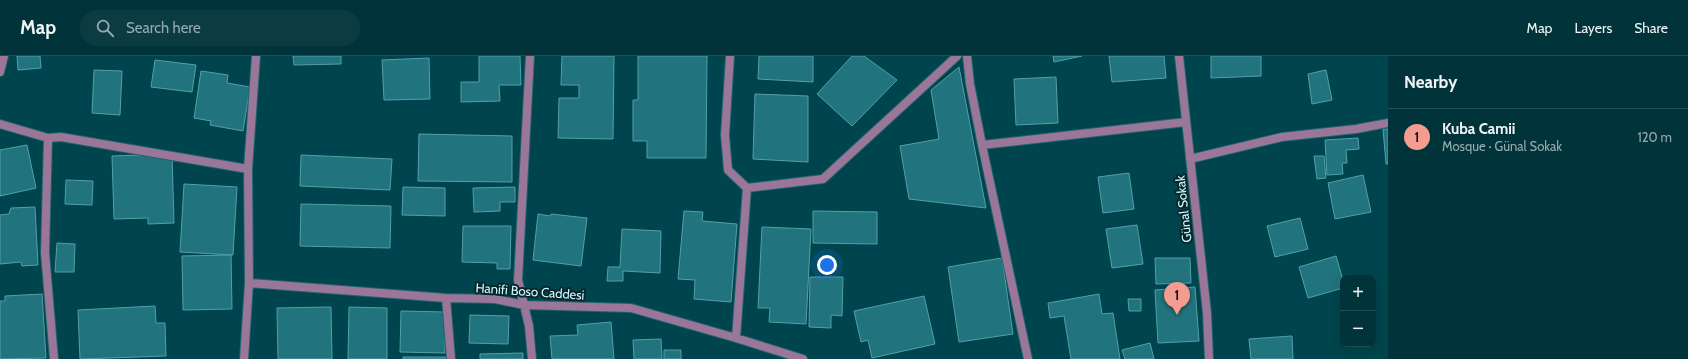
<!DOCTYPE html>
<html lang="en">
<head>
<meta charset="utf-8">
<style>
  body { margin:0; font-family:Cabin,sans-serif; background:#0a3c42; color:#f1f3f6 }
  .controls { position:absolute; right:12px; bottom:12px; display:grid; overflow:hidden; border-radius:8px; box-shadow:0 4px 16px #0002 }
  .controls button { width:36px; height:36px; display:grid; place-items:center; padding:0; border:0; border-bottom:1px solid #224f54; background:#00343a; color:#f1f3f6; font:20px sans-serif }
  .you { position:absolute; left:827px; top:209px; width:14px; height:14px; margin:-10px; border:3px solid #fff; border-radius:50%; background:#1a73e8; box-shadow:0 0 0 6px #1a73e833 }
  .badge { display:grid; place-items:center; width:26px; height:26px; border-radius:50%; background:#f59c91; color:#111; font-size:13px; font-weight:700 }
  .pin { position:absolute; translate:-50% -33px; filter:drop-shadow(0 1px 2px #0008) }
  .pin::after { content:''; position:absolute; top:21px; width:14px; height:12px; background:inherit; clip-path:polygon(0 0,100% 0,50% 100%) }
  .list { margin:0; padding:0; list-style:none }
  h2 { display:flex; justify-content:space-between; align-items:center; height:52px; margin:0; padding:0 16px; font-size:17px }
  h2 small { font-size:13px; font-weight:400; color:#95aaaf }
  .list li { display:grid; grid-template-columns:26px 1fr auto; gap:12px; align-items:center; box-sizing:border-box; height:56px; padding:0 16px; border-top:1px solid #224f54 }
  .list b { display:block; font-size:15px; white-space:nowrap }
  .list p { margin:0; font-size:13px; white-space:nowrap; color:#95aaaf }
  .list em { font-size:13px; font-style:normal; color:#95aaaf }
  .icon { flex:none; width:22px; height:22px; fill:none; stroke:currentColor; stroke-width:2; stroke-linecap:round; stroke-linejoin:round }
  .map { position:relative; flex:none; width:1388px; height:303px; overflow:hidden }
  header { display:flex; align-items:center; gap:24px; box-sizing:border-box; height:56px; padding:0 20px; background:#00343a; border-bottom:1px solid #224f54 }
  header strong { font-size:19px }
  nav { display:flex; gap:22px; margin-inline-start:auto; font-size:14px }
  .search { width:280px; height:36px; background:#0a3c42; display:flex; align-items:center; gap:10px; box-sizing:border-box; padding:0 14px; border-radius:22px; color:#95aaaf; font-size:15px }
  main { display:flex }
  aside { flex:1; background:#00343a }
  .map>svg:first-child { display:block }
</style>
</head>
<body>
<header>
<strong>Map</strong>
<div class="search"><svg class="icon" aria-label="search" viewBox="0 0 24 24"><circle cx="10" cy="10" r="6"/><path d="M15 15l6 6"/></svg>Search here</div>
<nav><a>Map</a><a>Layers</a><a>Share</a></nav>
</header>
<main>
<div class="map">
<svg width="1388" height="303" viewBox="0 0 1388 303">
  <rect width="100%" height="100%" fill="#00454d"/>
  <!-- building -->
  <path fill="#21737e" stroke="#53a0ab" d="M 17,0 L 40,0 L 41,12 L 18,14 Z
    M 293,0 L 341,0 L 341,8 L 294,9 Z
    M 479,0 L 520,0 L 521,29 L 499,29 L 500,45 L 461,46 L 461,26 L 479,26 Z
    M 562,0 L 614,0 L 613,83 L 558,82 L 559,42 L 579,42 L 579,29 L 561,29 Z
    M 638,0 L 707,0 L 706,102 L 647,102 L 647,85 L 633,85 L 633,44 L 638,44 Z
    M 759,0 L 813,0 L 813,26 L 758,23 Z
    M 852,0 L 864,0 L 897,24 L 852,70 L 817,38 Z
    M 1053,0 L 1082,0 L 1054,6 Z
    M 1109,0 L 1164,0 L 1166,22 L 1112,26 Z
    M 1211,0 L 1261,0 L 1261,20 L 1211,22 Z
    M 429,2 L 430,43 L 384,44 L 382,4 Z
    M 155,4 L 196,9 L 192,36 L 151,31 Z
    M 959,11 L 986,152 L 909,143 L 900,90 L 939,83 L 931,34 Z
    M 94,14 L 122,15 L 120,59 L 92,57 Z
    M 1326,14 L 1332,44 L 1312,48 L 1308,18 Z
    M 201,15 L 228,19 L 227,27 L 250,31 L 243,75 L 210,69 L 211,65 L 194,62 Z
    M 1056,21 L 1058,67 L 1016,69 L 1014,23 Z
    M 755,38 L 808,40 L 808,106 L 753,103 Z
    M 1383,73 L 1388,73 L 1388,108 L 1386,108 Z
    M 419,78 L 512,80 L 512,126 L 418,125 Z
    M 1358,82 L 1359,93 L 1346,94 L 1347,107 L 1342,107 L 1343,118 L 1327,119 L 1325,84 Z
    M 27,89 L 36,132 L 0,140 L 0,94 Z
    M 172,98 L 174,167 L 148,168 L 148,162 L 114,163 L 112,100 Z
    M 301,99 L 392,103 L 390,134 L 300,130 Z
    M 1314,100 L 1324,100 L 1326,122 L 1317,123 Z
    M 1129,117 L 1134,153 L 1103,157 L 1098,121 Z
    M 1363,119 L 1371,156 L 1335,163 L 1328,127 Z
    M 66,124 L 93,125 L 92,149 L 65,148 Z
    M 184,128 L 237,131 L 233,199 L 180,196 Z
    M 403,131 L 445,132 L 445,160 L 402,159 Z
    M 515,131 L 515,146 L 500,146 L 500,155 L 474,156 L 473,132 Z
    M 301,148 L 391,150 L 390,192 L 300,190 Z
    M 35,151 L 38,209 L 22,210 L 21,206 L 0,208 L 0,159 L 9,158 L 11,152 Z
    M 684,155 L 703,156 L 702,165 L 737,168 L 731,246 L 694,243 L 695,224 L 678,223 Z
    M 813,155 L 877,156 L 877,188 L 813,187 Z
    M 538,158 L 550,160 L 551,158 L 587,162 L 581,210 L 533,204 Z
    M 1300,162 L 1308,193 L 1275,201 L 1267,170 Z
    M 1137,169 L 1143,208 L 1112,212 L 1106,173 Z
    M 463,170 L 511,170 L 510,213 L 497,213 L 497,207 L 462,206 Z
    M 762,171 L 811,173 L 806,268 L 769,266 L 770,252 L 758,252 Z
    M 622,173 L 661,175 L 660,217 L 623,215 L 623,225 L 607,225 L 608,211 L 620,211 Z
    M 57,187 L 75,188 L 74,216 L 55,216 Z
    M 231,199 L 232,253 L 183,254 L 182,200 Z
    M 1336,200 L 1343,224 L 1343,232 L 1308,242 L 1299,211 Z
    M 1002,202 L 1013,278 L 959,286 L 948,211 Z
    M 1155,202 L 1190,202 L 1191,227 L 1156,228 Z
    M 810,221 L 843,221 L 842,260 L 831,259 L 831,272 L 809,271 Z
    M 1195,231 L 1199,285 L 1158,287 L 1155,234 Z
    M 42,238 L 46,302 L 0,303 L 0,245 L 5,245 L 5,240 Z
    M 1099,238 L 1102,258 L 1113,257 L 1120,303 L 1071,303 L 1064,260 L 1050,262 L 1048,247 Z
    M 924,240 L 935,288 L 872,302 L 868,284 L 861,286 L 854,255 Z
    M 1128,243 L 1141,243 L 1141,255 L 1129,255 Z
    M 155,250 L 156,267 L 165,267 L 166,300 L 80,303 L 78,254 Z
    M 331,251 L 332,303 L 278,303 L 277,252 Z
    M 349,251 L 387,252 L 387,303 L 348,303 Z
    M 401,255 L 445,256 L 445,297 L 400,296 Z
    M 470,259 L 509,260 L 508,288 L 469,287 Z
    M 611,266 L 614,303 L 552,303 L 550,280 L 578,279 L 577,269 Z
    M 1292,280 L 1293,303 L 1251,303 L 1249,283 Z
    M 661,283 L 662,303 L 634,303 L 633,284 Z
    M 1150,287 L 1154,303 L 1125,303 L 1122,294 Z
    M 664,294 L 681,294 L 681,303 L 664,303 Z
    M 523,297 L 523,303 L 480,303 L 480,298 Z
    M 403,301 L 446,301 L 446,303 L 403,303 Z"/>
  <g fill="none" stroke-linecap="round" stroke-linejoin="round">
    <!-- street casing -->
    <g stroke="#226269" stroke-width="10">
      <path id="street" d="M 530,0 L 518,224 L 529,270 L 532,303
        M 730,0 L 725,79 L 728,114 L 747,132 L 823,123 L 957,0
        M 967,0 L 970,28 L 982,89 L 1028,303
        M 1179,0 L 1207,257 L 1209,303
        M 0,16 L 4,0
        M 0,68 L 48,82 L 61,81 L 248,113
        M 48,82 L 45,197 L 54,303
        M 982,89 L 1186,66
        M 1190,103 L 1282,81 L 1356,73 L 1388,67
        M 249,227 L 446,242 L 495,243 L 524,249 L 631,252 L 736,282 L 803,303
        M 446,242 L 451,303
        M 736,282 L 747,132
        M 244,303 L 249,227 L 248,113 L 256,0"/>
    </g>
    <!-- street -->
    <use href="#street" stroke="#9a7798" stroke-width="8"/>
  </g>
  <g text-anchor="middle" stroke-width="4" stroke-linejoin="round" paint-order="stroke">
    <!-- street labels -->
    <g font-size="13" fill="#d3f8fe" stroke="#06282d">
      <text transform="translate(1183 153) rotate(-96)" y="5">Günal Sokak</text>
      <text transform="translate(530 235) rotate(4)" y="5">Hanifi Boso Caddesi</text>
    </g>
  </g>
</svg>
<div class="controls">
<button>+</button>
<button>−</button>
</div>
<div class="you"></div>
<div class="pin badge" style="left:1177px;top:259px">1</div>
</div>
<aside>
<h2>Nearby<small></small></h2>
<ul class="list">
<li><span class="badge">1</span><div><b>Kuba Camii</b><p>Mosque · Günal Sokak</p></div><em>120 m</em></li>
</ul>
</aside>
</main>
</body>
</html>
